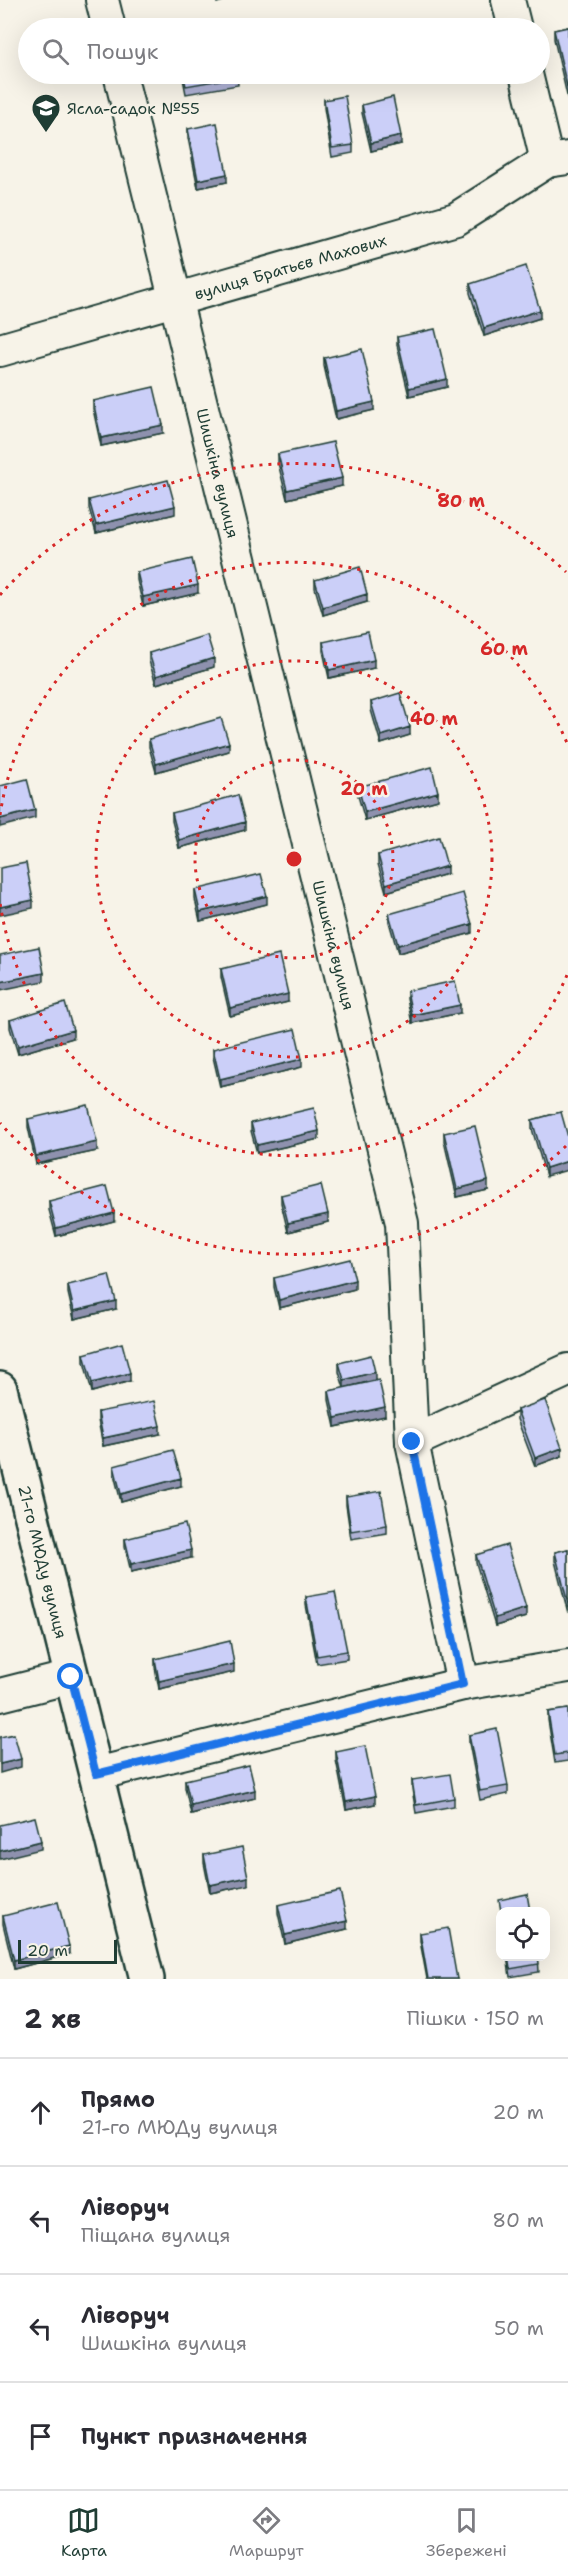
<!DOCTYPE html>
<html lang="uk">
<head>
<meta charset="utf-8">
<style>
  body { margin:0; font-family:"Shantell Sans",sans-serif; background:#f2f2f3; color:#2b2b33 }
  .controls { position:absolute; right:18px; bottom:18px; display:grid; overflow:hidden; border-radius:12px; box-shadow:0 6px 24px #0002 }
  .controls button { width:54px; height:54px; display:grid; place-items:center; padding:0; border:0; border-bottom:2px solid #e1e1e2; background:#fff; color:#2b2b33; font:30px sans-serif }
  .scale { position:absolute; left:18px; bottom:15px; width:99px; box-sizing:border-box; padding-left:6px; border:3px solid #1f3d34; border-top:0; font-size:16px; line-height:21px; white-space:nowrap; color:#1f3d34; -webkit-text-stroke:4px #f7f3e8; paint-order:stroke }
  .stop { position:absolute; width:18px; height:18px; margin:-14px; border:4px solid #1a73e8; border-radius:50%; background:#fff }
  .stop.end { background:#1a73e8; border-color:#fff; box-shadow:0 2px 6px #0008 }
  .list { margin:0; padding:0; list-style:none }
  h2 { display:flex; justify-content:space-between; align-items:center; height:78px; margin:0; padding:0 24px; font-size:26px }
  h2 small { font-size:20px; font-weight:400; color:#7c7c81 }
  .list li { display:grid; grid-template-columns:39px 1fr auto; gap:18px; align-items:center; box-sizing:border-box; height:108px; padding:0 24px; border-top:2px solid #e1e1e2 }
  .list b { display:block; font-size:22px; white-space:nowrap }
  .list p { margin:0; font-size:20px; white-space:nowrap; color:#7c7c81 }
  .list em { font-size:20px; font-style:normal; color:#7c7c81 }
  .icon { flex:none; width:33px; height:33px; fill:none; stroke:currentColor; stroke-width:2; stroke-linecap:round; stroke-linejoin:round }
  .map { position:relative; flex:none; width:568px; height:1979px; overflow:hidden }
  .search { position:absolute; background:#fff; box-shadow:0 6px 24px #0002; left:18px; right:18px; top:18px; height:66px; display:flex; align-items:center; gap:15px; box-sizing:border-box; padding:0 21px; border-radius:33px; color:#7c7c81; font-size:22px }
  .sheet { height:510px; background:#fff }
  nav { display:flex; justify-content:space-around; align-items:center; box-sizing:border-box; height:84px; border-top:2px solid #e1e1e2; background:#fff; font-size:16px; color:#7c7c81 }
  nav a { display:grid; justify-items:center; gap:3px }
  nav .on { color:#1f3d34 }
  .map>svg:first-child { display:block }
</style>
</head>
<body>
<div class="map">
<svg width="568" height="1979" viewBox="0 0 568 1979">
  <rect width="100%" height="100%" fill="#f7f3e8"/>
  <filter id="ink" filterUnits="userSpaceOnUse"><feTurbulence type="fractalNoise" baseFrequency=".0167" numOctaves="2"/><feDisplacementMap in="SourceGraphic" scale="12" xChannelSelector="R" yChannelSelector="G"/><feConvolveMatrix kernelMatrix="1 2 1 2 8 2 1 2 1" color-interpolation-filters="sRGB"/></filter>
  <g filter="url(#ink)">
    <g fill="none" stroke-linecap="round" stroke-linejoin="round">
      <!-- minor casing -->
      <g stroke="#1f3d34" stroke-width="36">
        <g id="minor">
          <path d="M 102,0 L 109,28"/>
          <path d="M 508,0 L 515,28"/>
          <path id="s1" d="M 120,74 L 402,1223 L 412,1442 L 463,1684"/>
          <path d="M 526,74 L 547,161"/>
          <path id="s2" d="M 0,350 L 456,219 L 547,161 L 568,158"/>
          <path d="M 412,1442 L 568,1370"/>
          <path d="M 0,1695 L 71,1677"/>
          <path d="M 96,1774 L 463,1684 L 568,1666"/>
        </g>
      </g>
      <!-- tertiary casing -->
      <g stroke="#1f3d34" stroke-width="38">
        <g id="tertiary">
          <path id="s3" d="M 0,1389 L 147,1979"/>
        </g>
      </g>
      <!-- minor -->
      <use href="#minor" stroke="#f7f3e8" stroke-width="32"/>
      <!-- tertiary -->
      <use href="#tertiary" stroke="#f7f3e8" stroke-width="33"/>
    </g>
    <!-- wall -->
    <path fill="#afb2d5" stroke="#1f3d34" stroke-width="1.5" d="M 568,27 L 568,100 L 554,39 L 554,30 Z
      M 182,74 L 237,74 L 238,85 L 186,94 Z
      M 324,100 L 353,145 L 353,153 L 332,157 L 324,108 Z
      M 362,105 L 401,144 L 371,151 L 362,113 Z
      M 188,129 L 227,182 L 198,188 L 188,138 Z
      M 470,284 L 540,318 L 484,336 L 470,293 Z
      M 397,337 L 447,387 L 409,396 L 397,345 Z
      M 324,358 L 374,410 L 336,419 L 324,366 Z
      M 93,401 L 163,433 L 101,446 L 93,409 Z
      M 278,454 L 342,486 L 287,499 L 278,463 Z
      M 89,500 L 175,514 L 96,533 L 89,508 Z
      M 137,572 L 198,593 L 143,606 L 137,580 Z
      M 315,580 L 367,602 L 323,615 L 315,588 Z
      M 323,642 L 374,668 L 329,678 L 323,651 Z
      M 149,653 L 214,667 L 156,684 L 149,661 Z
      M 371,702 L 410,735 L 381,744 L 371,710 Z
      M 149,739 L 229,751 L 156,772 L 149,747 Z
      M 358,787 L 438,800 L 365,820 L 358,796 Z
      M 172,813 L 245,830 L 179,848 L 172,821 Z
      M 378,855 L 447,874 L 386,892 L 378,864 Z
      M 195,890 L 267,904 L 200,921 L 195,899 Z
      M 389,914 L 472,933 L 398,953 L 389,922 Z
      M 221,969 L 288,1002 L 230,1016 L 221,977 Z
      M 407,991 L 460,1013 L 412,1023 L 407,999 Z
      M 10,1020 L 73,1038 L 18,1054 L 10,1028 Z
      M 213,1049 L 302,1067 L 220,1087 L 213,1057 Z
      M 561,1112 L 546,1176 L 532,1129 L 532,1120 Z
      M 28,1119 L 97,1151 L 36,1164 L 28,1127 Z
      M 251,1123 L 319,1139 L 257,1153 L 251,1131 Z
      M 444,1133 L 488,1190 L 457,1197 L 444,1141 Z
      M 281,1195 L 328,1222 L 288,1232 L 281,1203 Z
      M 49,1201 L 114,1221 L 56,1236 L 49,1210 Z
      M 274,1278 L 355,1289 L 279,1308 L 274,1287 Z
      M 68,1285 L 116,1309 L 74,1319 L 68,1293 Z
      M 84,1354 L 130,1381 L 92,1392 L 84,1362 Z
      M 339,1363 L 375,1380 L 357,1385 L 385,1416 L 335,1427 L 329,1400 L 329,1391 L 344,1388 L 339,1372 Z
      M 517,1410 L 562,1456 L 535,1466 L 517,1419 Z
      M 98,1412 L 160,1434 L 103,1446 L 98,1420 Z
      M 114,1466 L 181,1486 L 121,1502 L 114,1474 Z
      M 346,1497 L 387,1525 L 387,1533 L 351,1539 L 346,1505 Z
      M 125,1539 L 191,1558 L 131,1572 L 125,1547 Z
      M 568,1549 L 568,1613 L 555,1561 L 555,1552 Z
      M 476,1555 L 526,1617 L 495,1626 L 476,1563 Z
      M 306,1597 L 347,1651 L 347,1659 L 317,1664 L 306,1605 Z
      M 155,1659 L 234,1672 L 159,1689 L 155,1667 Z
      M 568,1709 L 568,1761 L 555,1763 L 548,1720 L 548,1712 Z
      M 469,1735 L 508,1786 L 508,1794 L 480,1800 L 469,1743 Z
      M 336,1752 L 375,1804 L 346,1810 L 336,1760 Z
      M 185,1780 L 255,1798 L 191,1814 L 185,1788 Z
      M 412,1780 L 454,1798 L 454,1806 L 416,1813 L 412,1789 Z
      M 204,1855 L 248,1885 L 210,1893 L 204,1863 Z
      M 278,1905 L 347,1929 L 285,1944 L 278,1913 Z
      M 3,1916 L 69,1954 L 14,1969 L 3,1924 Z
      M 420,1933 L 457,1979 L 427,1979 L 420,1941 Z
      M 507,1956 L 538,1956 L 539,1972 L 510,1977 Z"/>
    <!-- shaded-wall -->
    <path fill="#8e91ae" stroke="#1f3d34" stroke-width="1.5" d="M 217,0 L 227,0 L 217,3 Z
      M 401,136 L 401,144 L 371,151 L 371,143 Z
      M 227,174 L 227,182 L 198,188 L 198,180 Z
      M 540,310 L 540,318 L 484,336 L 484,328 Z
      M 447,379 L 447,387 L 409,396 L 409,388 Z
      M 374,402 L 374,410 L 336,419 L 336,411 Z
      M 163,425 L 163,433 L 101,446 L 101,438 Z
      M 342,478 L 342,486 L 287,499 L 287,490 Z
      M 175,506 L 175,514 L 96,533 L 96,525 Z
      M 198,585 L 198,593 L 143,606 L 143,597 Z
      M 367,594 L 367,602 L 323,615 L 323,607 Z
      M 214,658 L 214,667 L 156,684 L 156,676 Z
      M 374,660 L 374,668 L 329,678 L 329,670 Z
      M 410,727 L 410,735 L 381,744 L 381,736 Z
      M 229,743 L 229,751 L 156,772 L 156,764 Z
      M 438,792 L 438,800 L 365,820 L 365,812 Z
      M 35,810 L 35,818 L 0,827 L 0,819 Z
      M 245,822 L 245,830 L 179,848 L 179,840 Z
      M 447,866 L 447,874 L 386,892 L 386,884 Z
      M 267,896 L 267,904 L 200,921 L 200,912 Z
      M 33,900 L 33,908 L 0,915 L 0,907 Z
      M 472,924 L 472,933 L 398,953 L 398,945 Z
      M 44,973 L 44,981 L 0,990 L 0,982 Z
      M 288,994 L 288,1002 L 230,1016 L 230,1008 Z
      M 460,1005 L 460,1013 L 412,1023 L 412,1015 Z
      M 73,1030 L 73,1038 L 18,1054 L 18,1046 Z
      M 302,1059 L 302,1067 L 220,1087 L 220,1079 Z
      M 319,1131 L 319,1139 L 257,1153 L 257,1145 Z
      M 97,1142 L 97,1151 L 36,1164 L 36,1156 Z
      M 568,1161 L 568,1170 L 546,1176 L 546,1168 Z
      M 488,1181 L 488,1190 L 457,1197 L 457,1189 Z
      M 114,1213 L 114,1221 L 56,1236 L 56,1228 Z
      M 328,1214 L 328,1222 L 288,1232 L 288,1223 Z
      M 355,1280 L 355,1289 L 279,1308 L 279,1300 Z
      M 116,1301 L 116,1309 L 74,1319 L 74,1311 Z
      M 375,1372 L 375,1380 L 344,1388 L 344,1380 Z
      M 130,1373 L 130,1381 L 92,1392 L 92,1383 Z
      M 385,1407 L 385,1416 L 335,1427 L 335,1418 Z
      M 160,1426 L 160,1434 L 103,1446 L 103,1438 Z
      M 562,1448 L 562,1456 L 535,1466 L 535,1458 Z
      M 181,1478 L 181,1486 L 121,1502 L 121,1494 Z
      M 191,1550 L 191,1558 L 131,1572 L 131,1564 Z
      M 526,1608 L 526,1617 L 495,1626 L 495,1618 Z
      M 234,1664 L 234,1672 L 159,1689 L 159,1681 Z
      M 21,1759 L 21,1767 L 0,1773 L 0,1764 Z
      M 255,1790 L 255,1798 L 191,1814 L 191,1805 Z
      M 375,1796 L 375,1804 L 346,1810 L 346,1802 Z
      M 41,1841 L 41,1849 L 0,1859 L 0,1851 Z
      M 248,1877 L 248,1885 L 210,1893 L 210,1885 Z
      M 347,1921 L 347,1929 L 285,1944 L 285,1935 Z
      M 69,1946 L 69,1954 L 14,1969 L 14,1960 Z"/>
    <!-- building -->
    <path fill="#cbcff8" stroke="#1f3d34" stroke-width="1.5" d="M 568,27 L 568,91 L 554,30 Z
      M 183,74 L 237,74 L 238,77 L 186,86 Z
      M 345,96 L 353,145 L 332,148 L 324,100 Z
      M 393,97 L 401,136 L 371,143 L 362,105 Z
      M 217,123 L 227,174 L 198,180 L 188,129 Z
      M 526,266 L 540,310 L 484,328 L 470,284 Z
      M 435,329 L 447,379 L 409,388 L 397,337 Z
      M 362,349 L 374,402 L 336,411 L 324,358 Z
      M 154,387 L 163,425 L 101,438 L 93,401 Z
      M 333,442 L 342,478 L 287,490 L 278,454 Z
      M 168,480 L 175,506 L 96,525 L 89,500 Z
      M 192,559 L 198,585 L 143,597 L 137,572 Z
      M 360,567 L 367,594 L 323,607 L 315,580 Z
      M 368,632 L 374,660 L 329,670 L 323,642 Z
      M 207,635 L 214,658 L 156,676 L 149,653 Z
      M 400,693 L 410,727 L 381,736 L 371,702 Z
      M 221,718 L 229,743 L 156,764 L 149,739 Z
      M 432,767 L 438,792 L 365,812 L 358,787 Z
      M 27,779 L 35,810 L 0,819 L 0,786 Z
      M 238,795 L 245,822 L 179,840 L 172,813 Z
      M 439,837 L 447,866 L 386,884 L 378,855 Z
      M 26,863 L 33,900 L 0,907 L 0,868 Z
      M 261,874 L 267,896 L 200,912 L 195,890 Z
      M 463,893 L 472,924 L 398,945 L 389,914 Z
      M 39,947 L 44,973 L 0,982 L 0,955 Z
      M 279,955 L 288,994 L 230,1008 L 221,969 Z
      M 455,981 L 460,1005 L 412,1015 L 407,991 Z
      M 65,1003 L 73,1030 L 18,1046 L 10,1020 Z
      M 295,1029 L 302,1059 L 220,1079 L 213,1049 Z
      M 88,1105 L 97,1142 L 36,1156 L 28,1119 Z
      M 314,1108 L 319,1131 L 257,1145 L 251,1123 Z
      M 561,1112 L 568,1137 L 568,1161 L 546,1168 L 532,1120 Z
      M 475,1126 L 488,1181 L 457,1189 L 444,1133 Z
      M 321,1185 L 328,1214 L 288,1223 L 281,1195 Z
      M 107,1186 L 114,1213 L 56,1228 L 49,1201 Z
      M 350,1259 L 355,1280 L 279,1300 L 274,1278 Z
      M 109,1275 L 116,1301 L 74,1311 L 68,1285 Z
      M 122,1343 L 130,1373 L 92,1383 L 84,1354 Z
      M 371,1355 L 375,1372 L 344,1380 L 339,1363 Z
      M 379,1380 L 385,1407 L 335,1418 L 329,1391 Z
      M 545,1400 L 562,1448 L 535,1458 L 517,1410 Z
      M 154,1401 L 160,1426 L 103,1438 L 98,1412 Z
      M 173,1450 L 181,1478 L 121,1494 L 114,1466 Z
      M 381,1491 L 387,1525 L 351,1531 L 346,1497 Z
      M 185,1524 L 191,1550 L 131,1564 L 125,1539 Z
      M 507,1545 L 526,1608 L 495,1618 L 476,1555 Z
      M 568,1549 L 568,1604 L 555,1552 Z
      M 335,1592 L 347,1651 L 317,1656 L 306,1597 Z
      M 230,1641 L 234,1664 L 159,1681 L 155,1659 Z
      M 568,1709 L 568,1753 L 555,1755 L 548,1712 Z
      M 497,1729 L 508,1786 L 480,1791 L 469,1735 Z
      M 14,1734 L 21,1759 L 0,1764 L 0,1737 Z
      M 365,1746 L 375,1796 L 346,1802 L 336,1752 Z
      M 249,1765 L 255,1790 L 191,1805 L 185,1780 Z
      M 450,1774 L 454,1798 L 416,1805 L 412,1780 Z
      M 35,1817 L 41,1841 L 0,1851 L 0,1825 Z
      M 242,1847 L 248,1877 L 210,1885 L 204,1855 Z
      M 340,1891 L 347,1921 L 285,1935 L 278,1905 Z
      M 527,1894 L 530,1911 L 501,1911 L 499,1900 Z
      M 58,1902 L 69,1946 L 14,1960 L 3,1916 Z
      M 448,1928 L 457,1979 L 428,1979 L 420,1933 Z
      M 508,1956 L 538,1956 L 539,1964 L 510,1969 Z"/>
  </g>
  <g fill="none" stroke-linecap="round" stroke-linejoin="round" filter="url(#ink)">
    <!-- route -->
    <path stroke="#1a73e8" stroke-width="8" d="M 71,1677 L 96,1774 L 463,1684 L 412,1442"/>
  </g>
  <!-- distance rings -->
  <g fill="none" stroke="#d62828" stroke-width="3" stroke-dasharray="3 6">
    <circle cx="294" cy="859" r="99"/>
    <circle cx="294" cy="859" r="198"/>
    <path d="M567 975A297 297 0 0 1 0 903M0 815A297 297 0 0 1 567 743"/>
    <path d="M566 1146A395 395 0 0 1 0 1123M0 595A395 395 0 0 1 566 572"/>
  </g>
  <!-- icons -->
  <defs>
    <g id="school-pin" transform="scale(1.5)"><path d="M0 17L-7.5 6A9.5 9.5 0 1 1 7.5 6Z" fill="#1f3d34" stroke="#f7f3e8"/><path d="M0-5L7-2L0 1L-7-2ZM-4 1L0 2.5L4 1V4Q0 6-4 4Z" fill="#fff"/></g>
  </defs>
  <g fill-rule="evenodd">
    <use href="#school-pin" x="46" y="108"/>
  </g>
  <g text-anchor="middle" stroke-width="5" stroke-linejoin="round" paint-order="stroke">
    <!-- poi labels -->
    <g font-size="16" fill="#1f3d34" stroke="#f7f3e8" text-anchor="start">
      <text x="67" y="114">Ясла-садок №55</text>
    </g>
    <!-- street labels -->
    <g font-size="16" fill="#1f3d34" stroke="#f7f3e8">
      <text dy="6" stroke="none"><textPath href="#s2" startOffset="302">вулиця Братьєв Махових</textPath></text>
      <text dy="6" stroke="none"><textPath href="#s1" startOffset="411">Шишкіна вулиця</textPath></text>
      <text dy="6" stroke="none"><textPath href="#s1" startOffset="897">Шишкіна вулиця</textPath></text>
      <text dy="6" stroke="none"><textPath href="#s3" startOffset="178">21-го МЮДу вулиця</textPath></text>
    </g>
  </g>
  <circle cx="294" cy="859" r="9" fill="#d62828" stroke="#f7f3e8" stroke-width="3"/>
  <g font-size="18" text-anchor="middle" font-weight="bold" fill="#d62828" stroke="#f7f3e8" stroke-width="5" stroke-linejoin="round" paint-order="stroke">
    <text x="461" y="507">80 m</text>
    <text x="504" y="655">60 m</text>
    <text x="434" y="725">40 m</text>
    <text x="364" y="795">20 m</text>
  </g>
</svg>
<div class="controls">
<button><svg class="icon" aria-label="locate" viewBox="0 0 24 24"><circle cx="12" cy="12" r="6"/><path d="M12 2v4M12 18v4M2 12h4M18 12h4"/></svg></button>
</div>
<div class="scale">20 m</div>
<div class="stop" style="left:71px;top:1677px"></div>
<div class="stop end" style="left:412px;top:1442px"></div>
<div class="search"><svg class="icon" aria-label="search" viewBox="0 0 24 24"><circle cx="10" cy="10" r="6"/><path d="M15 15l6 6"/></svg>Пошук</div>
</div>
<section class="sheet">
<h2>2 хв<small>Пішки · 150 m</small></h2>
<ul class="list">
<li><svg class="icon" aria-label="ahead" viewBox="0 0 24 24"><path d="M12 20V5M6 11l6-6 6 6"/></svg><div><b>Прямо</b><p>21-го МЮДу вулиця</p></div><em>20 m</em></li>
<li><svg class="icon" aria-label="left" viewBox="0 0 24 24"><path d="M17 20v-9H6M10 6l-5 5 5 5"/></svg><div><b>Ліворуч</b><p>Піщана вулиця</p></div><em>80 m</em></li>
<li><svg class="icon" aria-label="left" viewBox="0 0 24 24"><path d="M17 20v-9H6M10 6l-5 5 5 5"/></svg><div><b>Ліворуч</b><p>Шишкіна вулиця</p></div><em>50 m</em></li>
<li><svg class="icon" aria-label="arrive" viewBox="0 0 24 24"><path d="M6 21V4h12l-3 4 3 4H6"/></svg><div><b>Пункт призначення</b></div></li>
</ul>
</section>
<nav>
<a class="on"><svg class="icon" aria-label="map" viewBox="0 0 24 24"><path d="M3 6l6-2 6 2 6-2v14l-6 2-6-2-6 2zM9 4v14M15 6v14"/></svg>Карта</a>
<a><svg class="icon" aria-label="directions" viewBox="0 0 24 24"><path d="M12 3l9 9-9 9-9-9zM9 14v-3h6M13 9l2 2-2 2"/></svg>Маршрут</a>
<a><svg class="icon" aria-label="saved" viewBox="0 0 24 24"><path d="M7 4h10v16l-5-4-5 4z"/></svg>Збережені</a>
</nav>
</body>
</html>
